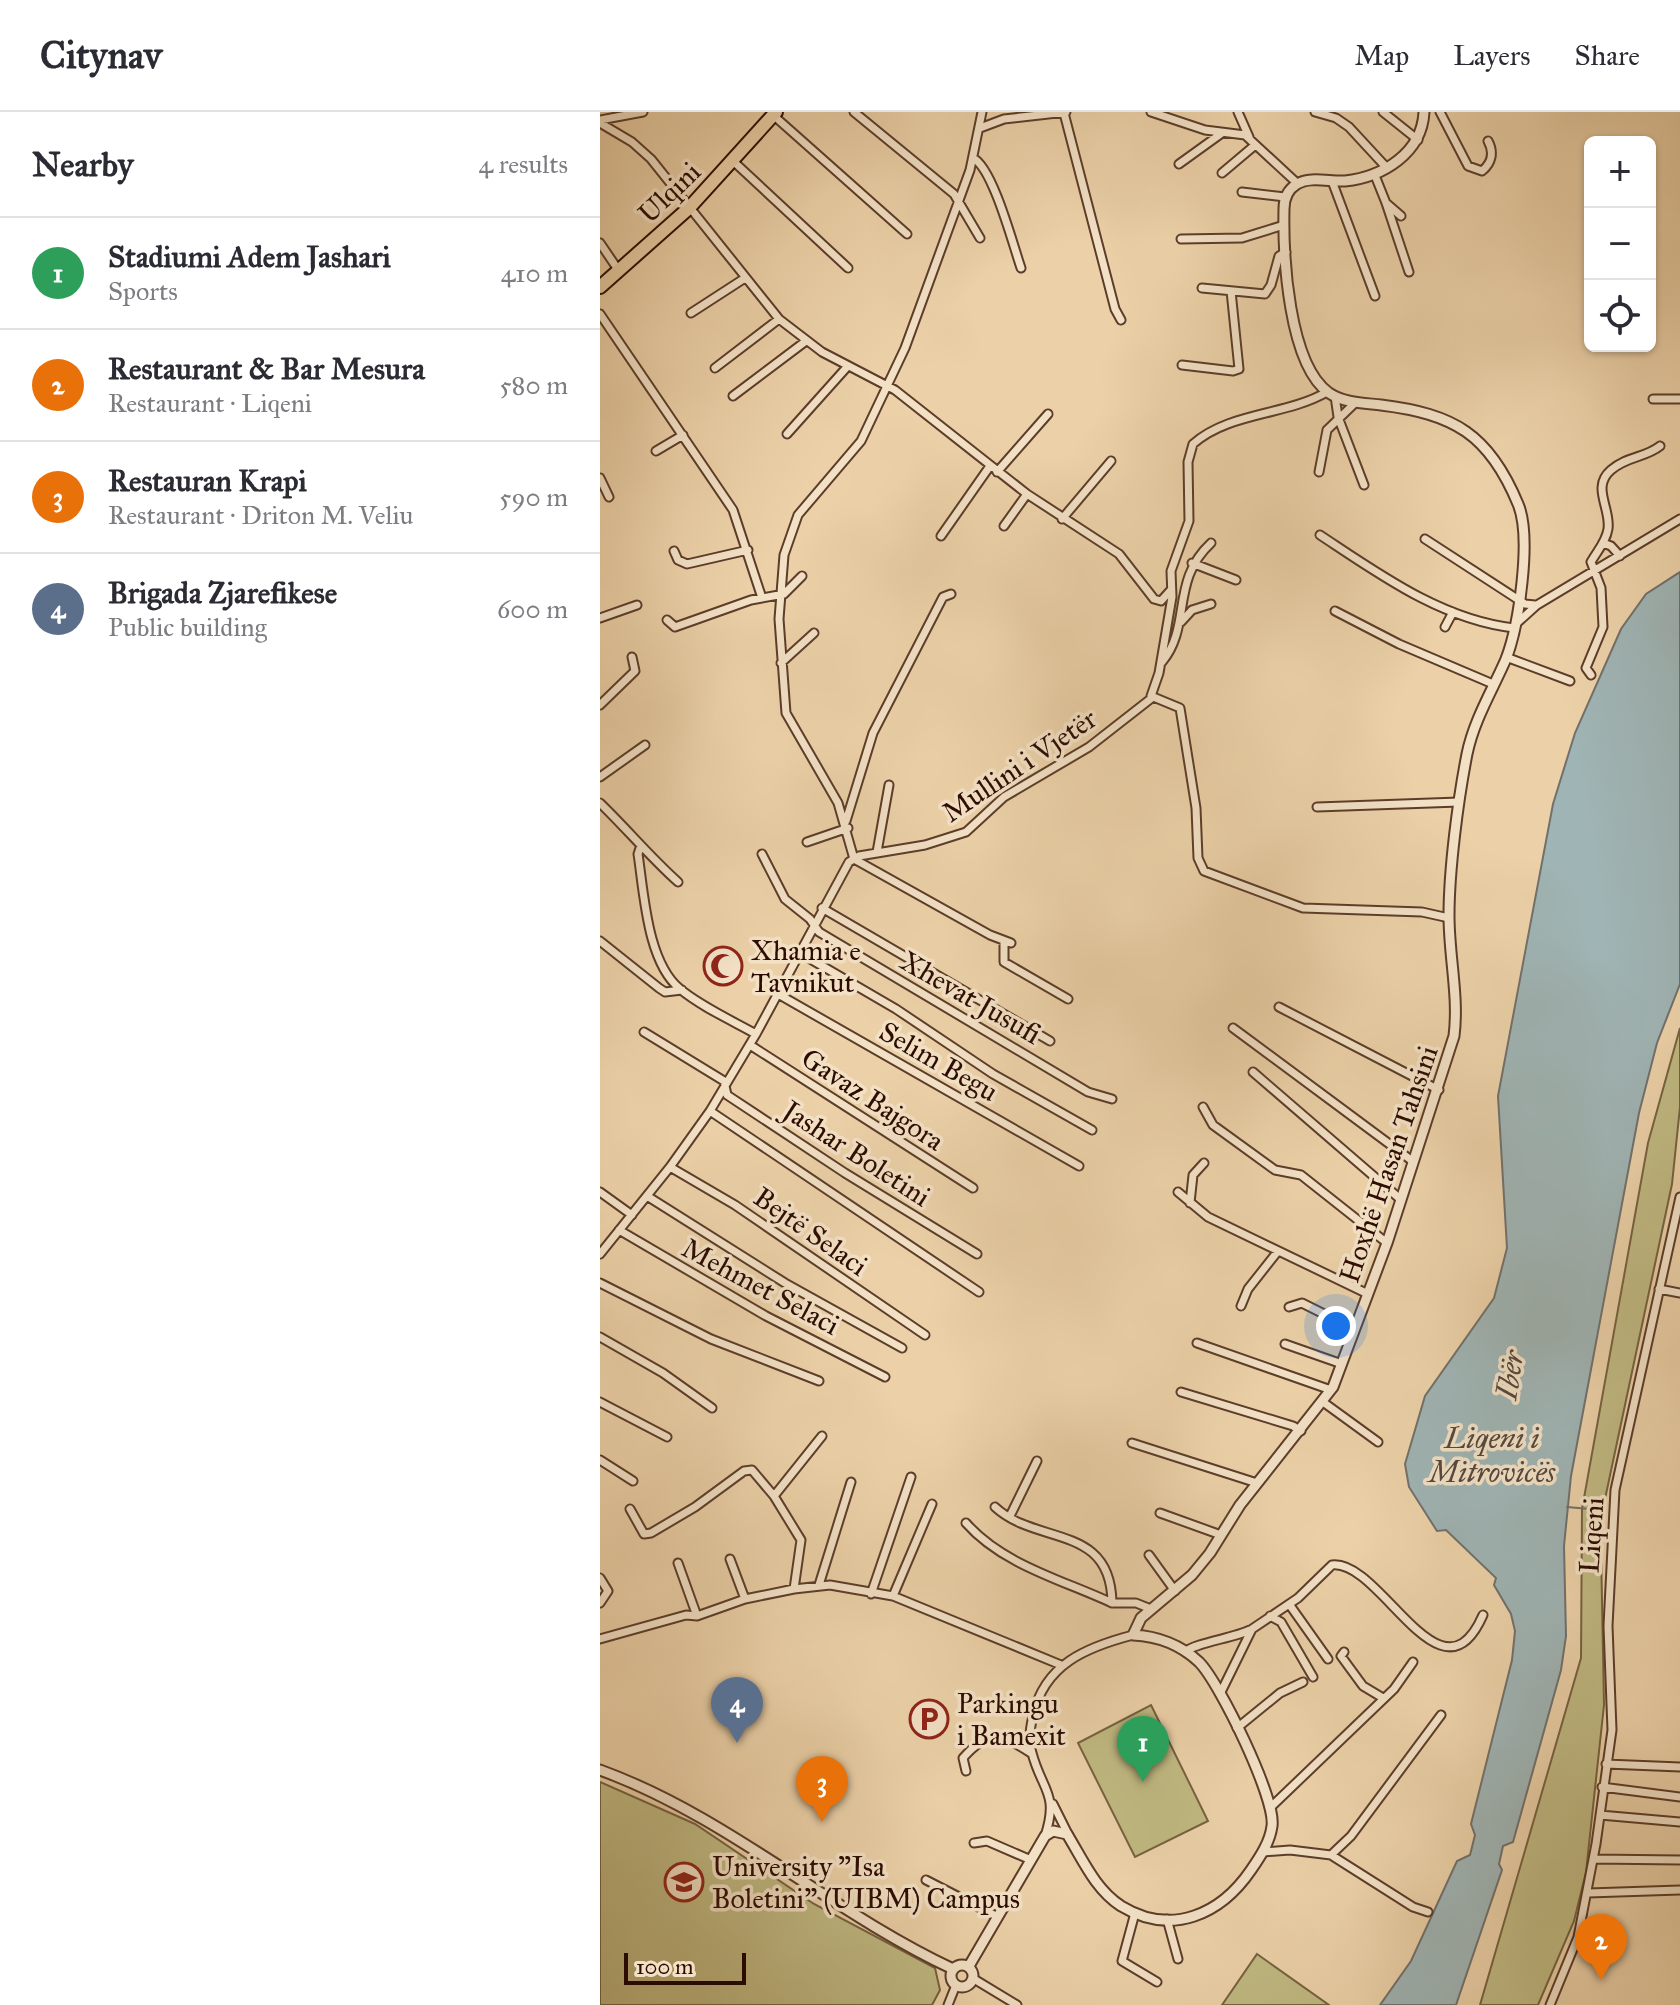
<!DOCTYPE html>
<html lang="en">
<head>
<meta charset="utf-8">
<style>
  body { margin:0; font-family:"IM FELL Great Primer",serif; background:#f7f7f7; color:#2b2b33 }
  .controls { position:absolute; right:24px; top:24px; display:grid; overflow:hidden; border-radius:12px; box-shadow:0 2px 6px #0004 }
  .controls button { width:72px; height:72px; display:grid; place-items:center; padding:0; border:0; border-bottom:2px solid #e1e1e2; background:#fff; color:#2b2b33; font:40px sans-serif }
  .scale { position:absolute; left:24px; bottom:20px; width:122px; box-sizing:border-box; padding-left:8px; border:4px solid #2c0c00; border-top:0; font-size:22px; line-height:28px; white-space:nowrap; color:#2c0c00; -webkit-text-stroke:6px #f3e1c6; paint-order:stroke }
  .you { position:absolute; left:736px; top:1214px; width:28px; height:28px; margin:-20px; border:6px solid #fff; border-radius:50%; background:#1a73e8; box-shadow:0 0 0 12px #1a73e833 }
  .badge { display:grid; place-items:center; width:52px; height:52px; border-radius:50%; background:#7c3aed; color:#fff; font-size:26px; font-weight:700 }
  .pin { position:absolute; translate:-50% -66px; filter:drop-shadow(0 2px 4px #0008) }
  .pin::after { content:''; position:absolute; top:42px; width:28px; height:24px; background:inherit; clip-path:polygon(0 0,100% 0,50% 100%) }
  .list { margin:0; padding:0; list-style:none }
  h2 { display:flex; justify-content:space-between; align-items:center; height:104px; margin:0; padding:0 32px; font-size:34px }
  h2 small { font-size:26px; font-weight:400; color:#7c7c81 }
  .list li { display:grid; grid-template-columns:52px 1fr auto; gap:24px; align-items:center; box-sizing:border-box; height:112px; padding:0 32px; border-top:2px solid #e1e1e2 }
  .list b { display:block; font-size:30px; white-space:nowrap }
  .list p { margin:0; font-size:26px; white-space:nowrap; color:#7c7c81 }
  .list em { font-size:26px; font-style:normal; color:#7c7c81 }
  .icon { flex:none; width:44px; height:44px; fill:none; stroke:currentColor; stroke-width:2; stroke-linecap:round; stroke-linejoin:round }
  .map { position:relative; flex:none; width:1080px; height:1893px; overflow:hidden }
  header { display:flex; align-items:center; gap:48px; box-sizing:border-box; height:112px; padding:0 40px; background:#fff; border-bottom:2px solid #e1e1e2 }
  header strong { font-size:38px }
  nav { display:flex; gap:44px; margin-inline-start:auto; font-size:28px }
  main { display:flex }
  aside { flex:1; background:#fff }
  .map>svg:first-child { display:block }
</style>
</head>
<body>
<header>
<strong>Citynav</strong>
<nav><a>Map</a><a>Layers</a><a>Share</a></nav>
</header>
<main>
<aside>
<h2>Nearby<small>4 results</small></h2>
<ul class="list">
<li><span class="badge" style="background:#2e9e5b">1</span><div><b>Stadiumi Adem Jashari</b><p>Sports</p></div><em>410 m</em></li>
<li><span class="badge" style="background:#e8710a">2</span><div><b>Restaurant &amp; Bar Mesura</b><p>Restaurant · Liqeni</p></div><em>580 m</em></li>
<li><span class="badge" style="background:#e8710a">3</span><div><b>Restauran Krapi</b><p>Restaurant · Driton M. Veliu</p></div><em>590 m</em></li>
<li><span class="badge" style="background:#5c6f8a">4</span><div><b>Brigada Zjarefikese</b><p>Public building</p></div><em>600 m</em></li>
</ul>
</aside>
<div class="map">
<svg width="1080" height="1893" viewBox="0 0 1080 1893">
  <rect width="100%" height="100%" fill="#ecd1a8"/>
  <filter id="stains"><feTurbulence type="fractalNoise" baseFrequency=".0025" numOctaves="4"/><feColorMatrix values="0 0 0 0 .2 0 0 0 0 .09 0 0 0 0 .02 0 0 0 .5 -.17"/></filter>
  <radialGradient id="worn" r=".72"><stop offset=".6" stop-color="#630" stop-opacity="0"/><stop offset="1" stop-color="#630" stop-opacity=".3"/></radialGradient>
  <!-- green -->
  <path fill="#c0b982" stroke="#766241" stroke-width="2" d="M 1080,916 L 1080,995 L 1072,1072 L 1005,1387 L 1001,1436 L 1004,1593 L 986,1760 L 974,1809 L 938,1893 L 880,1893 L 981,1546 L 982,1397 L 1048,1031 Z
    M 551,1593 L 608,1709 L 535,1745 L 478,1631 Z
    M 0,1670 L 95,1712 L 214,1792 L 335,1856 L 340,1878 L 332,1893 L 0,1893 Z
    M 657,1842 L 729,1893 L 622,1893 Z"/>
  <!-- water -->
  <path fill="#9fb4b4" stroke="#71716c" stroke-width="2" d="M 1080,460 L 1080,872 L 1057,931 L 1039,1001 L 971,1364 L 964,1434 L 966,1524 L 961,1558 L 913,1730 L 903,1734 L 899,1752 L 902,1758 L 856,1893 L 780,1893 L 811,1849 L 857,1749 L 870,1743 L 875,1723 L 871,1712 L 912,1548 L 915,1519 L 911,1502 L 894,1473 L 896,1466 L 846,1418 L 837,1419 L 809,1375 L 805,1352 L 825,1284 L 894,1186 L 907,1136 L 898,984 L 953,692 L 975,621 L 1021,517 L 1046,482 Z"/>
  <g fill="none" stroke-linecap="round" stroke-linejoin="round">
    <!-- stream -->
    <path stroke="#71716c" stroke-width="2" d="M 967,1395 L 1001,1398"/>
    <!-- minor casing -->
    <g stroke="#5c3d2a" stroke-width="11">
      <path id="minor" d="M 254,0 L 354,82 L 380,126
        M 551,0 L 605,18 L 645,23 L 698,72
        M 638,0 L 649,25
        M 715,0 L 736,6 L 749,15 L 786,55
        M 783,0 L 818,28
        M 840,0 L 868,54 L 882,59 C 892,51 894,40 888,29
        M 464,1 L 515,197 L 521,208
        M 173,3 L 307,122
        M 0,8 L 43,0
        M 0,11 L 32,30 L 51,47 L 179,207 L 222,240 L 295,278 L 427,382 L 519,442 L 554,487 L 561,489 L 570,479
        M 380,16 L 404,7 L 466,0
        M 373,46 C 393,56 413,133 421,156
        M 133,49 L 248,156
        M 579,52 L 622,21
        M 622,61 L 654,34
        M 774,61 L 786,91 L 801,104
        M 732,69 L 775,184
        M 642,80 L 685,85
        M 786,91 L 809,160
        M 581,127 L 642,126 L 684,113
        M 0,131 L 19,159
        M 602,176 L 665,182 L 671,173 L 679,144 L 686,140
        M 91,201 L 145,166
        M 0,202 L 133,398 L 162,486
        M 582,253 L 633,259 L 639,257 L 631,179
        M 115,256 L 179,207
        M 727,280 C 685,304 629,300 593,332 L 588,350 L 589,409 L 571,459 L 572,485 L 559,561 L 551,584 L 580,596 L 596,696 L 598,746 L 604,759 L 703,796 L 822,800 L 849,806
        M 133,284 L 206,229
        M 735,284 L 738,305 L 764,373
        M 1053,287 L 1080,287
        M 187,322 L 247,255
        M 56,339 L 83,323
        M 397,360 L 448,302
        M 719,360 L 727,318 L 756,290
        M 0,366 L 9,385
        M 462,407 L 511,349
        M 404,414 L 427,382
        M 720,423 C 779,462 842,508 914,516
        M 341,424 L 390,354
        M 825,427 L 925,492 L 935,493
        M 1003,431 L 1011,434 L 1020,444
        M 74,439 L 78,448 L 87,452 L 148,438
        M 592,451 L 636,468
        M 735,499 L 799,532 L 893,572
        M 0,506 L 37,493
        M 67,508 L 75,515 L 151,488 L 184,482 L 202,464
        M 581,510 L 592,498 L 611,492
        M 917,511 L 937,493 L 1080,407
        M 845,515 L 853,500
        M 906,545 L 970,569
        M 562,550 C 592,514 570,469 611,431
        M 181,551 L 214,521
        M 991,563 L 986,556 L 1003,515 L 1001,476 L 991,450 C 997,439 1006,430 1008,417 C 1011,396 991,375 1011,358 C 1027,344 1045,346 1060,334
        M 0,593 L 35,559 L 32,545
        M 0,665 L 45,633
        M 0,691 C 27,717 50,745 78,770
        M 717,695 L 859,690
        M 246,709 L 273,621 L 343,485 L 351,482
        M 207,730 L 248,716
        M 40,736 L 38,742 C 44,781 47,850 80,877 C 102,895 131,908 156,922
        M 277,740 L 289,673
        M 162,742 L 185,787 L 210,807 L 219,820 L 488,980 L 512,987
        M 254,747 L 238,691 L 186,601 L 179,507 L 184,443 L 198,403 L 261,329 L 305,236 L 370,58 L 382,0
        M 254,747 L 390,823 L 411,831
        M 222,796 L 450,929
        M 0,829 L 59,876 L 65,880 L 82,878
        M 404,829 L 404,850 L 468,887
        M 200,841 L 296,897 L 393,962 L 492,1018
        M 178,882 L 479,1054
        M 679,895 L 839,978
        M 633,916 L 811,1048
        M 44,920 L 124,969 L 127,983 L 245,1061 L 377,1142
        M 150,933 L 373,1076
        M 653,960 L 799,1086
        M 603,995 L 613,1013 L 675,1058 L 701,1063 L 787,1131
        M 110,999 L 379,1180
        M 70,1055 L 135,1093 L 325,1223
        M 0,1080 L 32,1103
        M 578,1080 L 608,1105 L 768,1182
        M 47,1084 L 185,1171 L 302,1236
        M 590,1091 L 593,1063 L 604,1051
        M 19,1118 L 166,1204 L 285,1265
        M 0,1142 L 70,1055 L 110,999 L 156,922 L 249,750 L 259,744 L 325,733 L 366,720 L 404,685 L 489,635 L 553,585
        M 0,1171 L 111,1227 L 219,1269
        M 1059,1177 L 1080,1181
        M 641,1194 L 648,1177 L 678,1139
        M 689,1195 L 702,1191 L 754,1217
        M 0,1225 L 63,1261 L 112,1296
        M 597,1231 L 731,1278
        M 685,1232 L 742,1252
        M 581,1280 L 693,1314 L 701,1319
        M 0,1290 L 67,1325
        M 723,1290 L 778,1330
        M 532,1331 L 657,1371
        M 0,1348 L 33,1369
        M 174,1384 L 222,1324
        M 395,1395 C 437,1434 511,1411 512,1491 L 536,1491 L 551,1497
        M 30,1397 L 44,1422 L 51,1421 L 95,1395 L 144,1359 L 152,1358 L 174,1384 L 201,1428 L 194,1477
        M 560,1401 L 621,1423
        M 410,1404 L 437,1349
        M 366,1411 C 403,1453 463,1468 512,1491
        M 549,1443 L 575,1479
        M 130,1447 L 145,1487
        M 78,1451 L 97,1504
        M 0,1466 L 8,1479 L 0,1491
        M 219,1473 L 251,1370
        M 271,1482 L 311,1365
        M 293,1484 L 332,1392
        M 689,1492 L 728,1547
        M 670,1504 L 681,1510 L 713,1565
        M 0,1527 L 86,1503 L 97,1504 L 145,1487 L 194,1477 L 230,1473 L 293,1484 L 461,1553
        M 585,1540 C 594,1531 634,1526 650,1518
        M 744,1540 L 741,1544 L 763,1574 L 783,1586
        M 620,1582 L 652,1517 L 698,1486 L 732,1453 C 781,1447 841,1599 883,1503
        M 637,1616 L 680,1581 L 703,1570
        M 1006,1652 L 1080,1655
        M 366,1659 L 363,1646 C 390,1616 401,1622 431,1641
        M 1002,1675 L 1080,1685
        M 453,1692 L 469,1724
        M 672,1694 L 794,1577 L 813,1550
        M 1000,1703 L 1080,1710
        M 445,1724 C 459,1681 442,1679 432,1641 C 428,1629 430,1616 433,1604 C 444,1552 487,1535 533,1523
        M 374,1731 L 387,1729 L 431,1748
        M 663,1740 L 690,1738 L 731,1743 L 813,1795 L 828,1800
        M 731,1743 L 751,1724 L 841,1603
        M 993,1747 L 1080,1748
        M 326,1768 L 398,1805
        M 988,1781 L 1080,1778
        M 535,1801 L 522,1849 L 557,1870
        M 567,1807 L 578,1847
        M 374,1867 L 417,1893
        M 348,1893 L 356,1873
        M 950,1893 L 978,1825 L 996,1732 L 1012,1618 L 1008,1514 L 1015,1378 L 1080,1085"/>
    </g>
    <!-- tertiary casing -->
    <g stroke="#5c3d2a" stroke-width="13">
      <path id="tertiary" d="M 0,1658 C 127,1704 231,1800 353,1857
        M351 1864a11 11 0 1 1 22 0a11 11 0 1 1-22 0Z
        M 369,1854 L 445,1724 L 453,1719 L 467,1722 C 483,1748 495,1777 521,1794 C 572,1825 621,1802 651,1758 C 660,1745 670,1730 672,1714 C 676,1687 620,1571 599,1550 C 581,1533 557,1524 533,1523 L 541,1506 L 592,1463 L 610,1441 L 640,1393 L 733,1275 L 787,1131 L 854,924 C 859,884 849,845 849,804 C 849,757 858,688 867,642 C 874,608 892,579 906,547 C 919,513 932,425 918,392 C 889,322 854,302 781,293 C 763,291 744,291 729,281 C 688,252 683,143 684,97 C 684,87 687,78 697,72 C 710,64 730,70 745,69 C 783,65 822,41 824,0"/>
    </g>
    <!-- primary casing -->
    <g stroke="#2c0c00" stroke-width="16">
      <path id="primary" d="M 0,175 L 89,96 L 176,0"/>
    </g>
    <!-- minor -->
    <use href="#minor" stroke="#f3e1c6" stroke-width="7"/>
    <!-- tertiary -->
    <use href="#tertiary" stroke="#f3e1c6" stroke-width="9"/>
    <!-- primary -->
    <use href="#primary" stroke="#ecd1a8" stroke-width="12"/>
  </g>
  <!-- icons -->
  <defs>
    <g id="mosque-ring" transform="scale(2)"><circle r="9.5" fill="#f3e1c6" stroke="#8f2418" stroke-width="1.5"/><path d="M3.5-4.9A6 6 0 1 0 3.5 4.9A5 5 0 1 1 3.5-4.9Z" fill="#8f2418"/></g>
    <g id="parking-ring" transform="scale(2)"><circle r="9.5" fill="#f3e1c6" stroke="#8f2418" stroke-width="1.5"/><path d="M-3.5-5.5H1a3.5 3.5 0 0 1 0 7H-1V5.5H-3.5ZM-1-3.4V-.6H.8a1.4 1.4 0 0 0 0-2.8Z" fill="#8f2418"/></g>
    <g id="university-ring" transform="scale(2)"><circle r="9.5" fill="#f3e1c6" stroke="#8f2418" stroke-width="1.5"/><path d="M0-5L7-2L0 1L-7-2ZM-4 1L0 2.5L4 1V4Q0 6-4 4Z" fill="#8f2418"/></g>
  </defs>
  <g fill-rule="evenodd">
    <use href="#mosque-ring" x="123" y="854"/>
    <use href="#parking-ring" x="329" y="1607"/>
    <use href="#university-ring" x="84" y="1770"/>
  </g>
  <g text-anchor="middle" stroke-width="7" stroke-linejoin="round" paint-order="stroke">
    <!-- street labels -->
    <g font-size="28" fill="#2c0c00" stroke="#f3e1c6">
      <text transform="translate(69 80) rotate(-44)" y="10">Ulqini</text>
      <text transform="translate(419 653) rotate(-34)" y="10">Mullini i Vjetër</text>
      <text transform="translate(371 885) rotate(30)" y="10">Xhevat Jusufi</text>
      <text transform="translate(339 949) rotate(30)" y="10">Selim Begu</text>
      <text transform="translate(273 987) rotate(33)" y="10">Gavaz Bajgora</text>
      <text transform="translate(257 1041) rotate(33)" y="10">Jashar Boletini</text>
      <text transform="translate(788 1052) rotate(-71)" y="10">Hoxhë Hasan Tahsini</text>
      <text transform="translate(211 1119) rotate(35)" y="10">Bejtë Selaci</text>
      <text transform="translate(161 1174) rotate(28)" y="10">Mehmet Selaci</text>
      <text transform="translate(991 1423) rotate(-86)" y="10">Liqeni</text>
    </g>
    <!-- poi labels -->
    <g font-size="28" fill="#2c0c00" stroke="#f3e1c6" text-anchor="start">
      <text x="151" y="848">Xhamia e<tspan x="151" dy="32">Tavnikut</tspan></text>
      <text x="357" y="1601">Parkingu<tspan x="357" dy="32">i Bamexit</tspan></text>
      <text x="112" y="1764">University "Isa<tspan x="112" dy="32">Boletini" (UIBM) Campus</tspan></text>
    </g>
    <!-- water labels -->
    <g font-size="30" font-style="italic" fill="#54473f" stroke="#f3e1c6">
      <text transform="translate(910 1263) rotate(-81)" y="10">Ibër</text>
      <text x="892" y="1336">Liqeni i<tspan x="892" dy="34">Mitrovicës</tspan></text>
    </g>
  </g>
  <rect width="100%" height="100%" filter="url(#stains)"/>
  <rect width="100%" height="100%" fill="url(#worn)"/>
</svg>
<div class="controls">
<button>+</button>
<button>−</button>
<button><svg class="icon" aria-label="locate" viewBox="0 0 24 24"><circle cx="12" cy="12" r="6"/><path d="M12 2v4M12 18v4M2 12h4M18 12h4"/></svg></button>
</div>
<div class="scale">100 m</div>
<div class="you"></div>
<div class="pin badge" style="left:543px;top:1670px;background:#2e9e5b">1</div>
<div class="pin badge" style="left:1001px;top:1868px;background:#e8710a">2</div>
<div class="pin badge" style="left:222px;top:1710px;background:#e8710a">3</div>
<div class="pin badge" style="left:137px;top:1631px;background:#5c6f8a">4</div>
</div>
</main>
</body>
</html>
